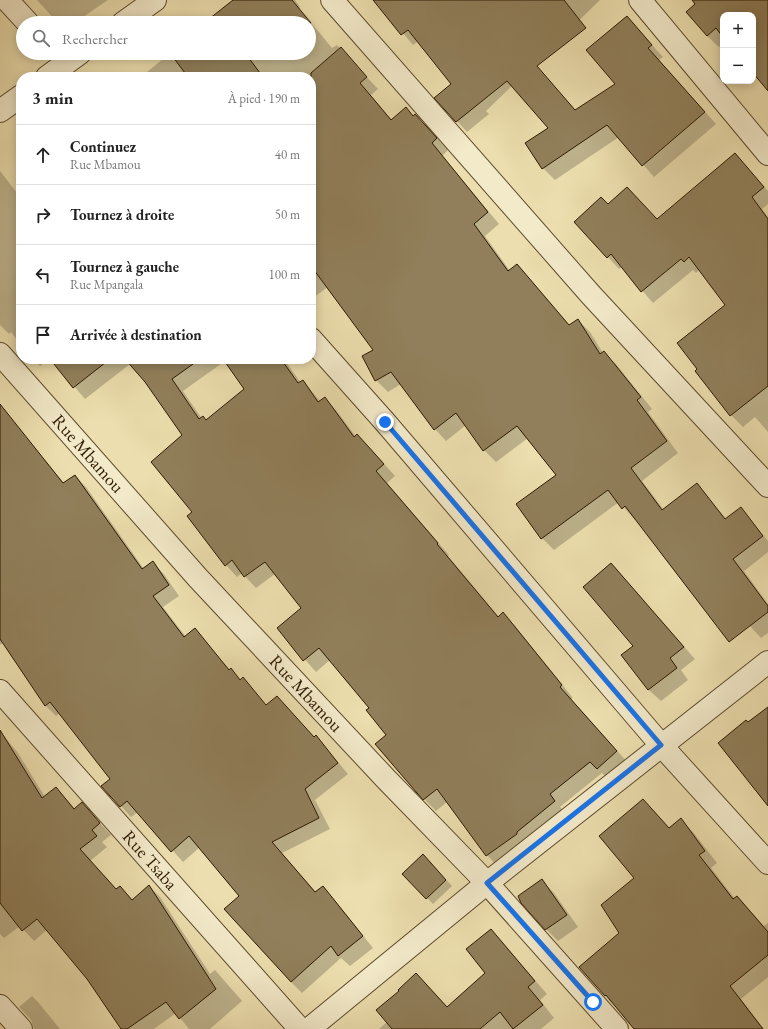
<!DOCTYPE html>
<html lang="fr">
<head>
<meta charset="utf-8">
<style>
  body { margin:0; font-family:"EB Garamond",serif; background:#f2f2f2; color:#222 }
  .controls { position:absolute; right:12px; top:12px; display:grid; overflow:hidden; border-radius:8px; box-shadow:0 2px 10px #0003 }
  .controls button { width:36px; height:36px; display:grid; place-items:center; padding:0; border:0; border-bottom:1px solid #e0e0e0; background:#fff; color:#222; font:20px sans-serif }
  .stop { position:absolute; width:12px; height:12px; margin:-9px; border:3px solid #1a73e8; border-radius:50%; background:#fff }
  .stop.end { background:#1a73e8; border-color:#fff; box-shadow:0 1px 4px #0008 }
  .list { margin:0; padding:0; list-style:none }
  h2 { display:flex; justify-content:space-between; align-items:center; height:52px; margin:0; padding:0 16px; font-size:17px }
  h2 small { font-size:13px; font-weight:400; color:#767676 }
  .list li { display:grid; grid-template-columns:26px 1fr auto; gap:12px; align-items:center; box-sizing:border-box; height:60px; padding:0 16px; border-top:1px solid #e0e0e0 }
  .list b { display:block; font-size:15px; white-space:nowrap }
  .list p { margin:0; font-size:13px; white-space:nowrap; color:#767676 }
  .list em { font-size:13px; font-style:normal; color:#767676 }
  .icon { flex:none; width:22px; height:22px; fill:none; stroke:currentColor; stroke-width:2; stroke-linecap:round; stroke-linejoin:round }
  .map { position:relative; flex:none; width:768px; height:1029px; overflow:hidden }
  .search { position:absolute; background:#fff; box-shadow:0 2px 10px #0003; left:16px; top:16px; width:300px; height:44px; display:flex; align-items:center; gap:10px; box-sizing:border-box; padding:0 14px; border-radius:22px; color:#767676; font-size:15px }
  .panel { position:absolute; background:#fff; box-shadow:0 2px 10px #0003; left:16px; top:72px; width:300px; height:292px; border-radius:16px }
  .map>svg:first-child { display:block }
</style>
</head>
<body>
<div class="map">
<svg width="768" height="1029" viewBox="0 0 768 1029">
  <rect width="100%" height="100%" fill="#ecdeae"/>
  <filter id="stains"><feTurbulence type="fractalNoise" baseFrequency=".005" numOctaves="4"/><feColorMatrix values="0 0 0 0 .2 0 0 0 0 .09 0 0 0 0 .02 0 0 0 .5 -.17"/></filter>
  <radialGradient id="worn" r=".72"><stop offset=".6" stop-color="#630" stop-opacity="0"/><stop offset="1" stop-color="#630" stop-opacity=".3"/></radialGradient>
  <!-- shadow -->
  <path fill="#0003" fill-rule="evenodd" d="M 37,0 L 108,0 L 74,23 L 58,23 Z
    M 234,0 L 295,0 L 300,7 L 299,8 L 332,48 L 337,45 L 378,89 L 371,95 L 392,120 L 406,109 L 427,127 L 448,150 L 442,156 L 499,224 L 485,236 L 510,271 L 516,265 L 570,326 L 578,320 L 590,332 L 603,353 L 616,364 L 652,409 L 648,412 L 678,453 L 642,481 L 664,510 L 697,484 L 726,519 L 741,508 L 768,541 L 768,552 L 744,571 L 768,604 L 768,633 L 761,638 L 715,588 L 636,518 L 635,520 L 619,502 L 554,550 L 542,538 L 557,475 L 528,438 L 496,462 L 484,450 L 466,425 L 446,441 L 435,429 L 401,384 L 388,392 L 376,380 L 375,350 L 328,287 L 314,297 L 311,294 L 311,77 L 141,77 L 170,53 L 309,53 L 309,23 L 205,23 Z
    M 375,0 L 600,0 L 486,111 L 489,114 L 467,132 L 436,98 L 452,84 L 418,41 L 413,45 Z
    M 701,0 L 768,0 L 768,91 L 753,73 L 753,15 L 723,15 L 723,43 L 719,47 L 707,36 Z
    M 627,17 L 663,57 L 659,60 L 716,124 L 654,177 L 619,137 L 555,180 L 543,168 L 527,143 L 549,128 L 550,82 L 576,111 L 616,84 Z
    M 735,154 L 768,191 L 768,204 L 762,209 L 768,217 L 768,432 L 755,417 L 743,427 L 731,415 L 726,306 L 700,269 L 696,273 L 693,270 L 653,303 L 622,267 L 619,269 L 575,222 L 608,206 L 658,220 Z
    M 0,171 L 21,198 L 21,345 L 11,332 L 9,334 L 0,325 Z
    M 33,359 L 50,359 L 40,366 Z
    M 51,359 L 284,359 L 301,383 L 303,381 L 320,401 L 324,398 L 336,410 L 356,437 L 369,447 L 395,476 L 387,483 L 449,555 L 448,556 L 499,617 L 503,614 L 515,626 L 573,698 L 571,699 L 628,763 L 609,780 L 602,773 L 560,807 L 566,813 L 498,867 L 487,855 L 447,802 L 436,811 L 424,799 L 370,708 L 330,660 L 316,672 L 278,629 L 302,608 L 275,574 L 256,588 L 242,573 L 237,577 L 226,565 L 188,517 L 194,512 L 184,435 L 146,381 L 130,364 L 85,399 ZM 225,361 L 246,389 L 207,421 L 202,419 L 183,391 Z
    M 2,409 L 64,483 L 75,476 L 86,487 L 144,569 L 153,563 L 164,574 L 179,596 L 163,607 L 186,637 L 195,629 L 230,670 L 241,680 L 243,679 L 267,706 L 314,737 L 316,736 L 348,774 L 315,800 L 330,829 L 282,853 L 316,892 L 323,887 L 333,898 L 373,948 L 350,966 L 341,958 L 302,993 L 291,982 L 240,896 L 200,847 L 183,862 L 138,812 L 131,817 L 121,806 L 111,779 L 60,713 L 56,716 L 45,705 L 4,642 L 0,645 L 0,411 Z
    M 611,564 L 695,659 L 681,670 L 688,680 L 661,701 L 649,690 L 623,655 L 635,646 Z
    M 0,731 L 18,753 L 45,797 L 56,788 L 75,809 L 82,804 L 111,835 L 102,842 L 107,847 L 90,861 L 116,890 L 120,887 L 133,901 L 149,886 L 160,897 L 210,974 L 215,970 L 242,1001 L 210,1029 L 189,1029 L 176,1013 L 154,1029 L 122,1029 L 88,978 L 47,930 L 34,941 L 20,926 L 4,938 L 0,934 Z
    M 643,800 L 670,829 L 681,820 L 693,832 L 717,863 L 711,868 L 735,899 L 737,897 L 764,926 L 768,923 L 768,977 L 741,999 L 764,1029 L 636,1029 L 605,996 L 635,878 Z
    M 429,861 L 452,886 L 433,904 L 403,874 Z
    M 542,881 L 554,893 L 578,927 L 558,941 L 546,929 Z
    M 491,930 L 547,994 L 540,1000 L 554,1018 L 541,1029 L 379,1029 L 387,1022 L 400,991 L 416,974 L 448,1008 L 487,973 Z
    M 32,996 L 38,1002 L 60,1029 L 34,1029 L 31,1020 L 19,1007 Z"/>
  <!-- building -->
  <path fill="#907f5a" stroke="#2c1900" d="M 233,0 L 292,0 L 311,23 L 204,23 Z
    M 373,0 L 564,0 L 586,28 L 537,66 L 575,110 L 615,84 L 586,50 L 627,16 L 652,45 L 648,48 L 705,112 L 642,166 L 607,125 L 542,169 L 525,143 L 548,128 L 507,81 L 456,122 L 434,98 L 451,84 L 408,30 L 401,35 Z
    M 692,0 L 768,0 L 768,91 L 753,73 L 753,15 L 723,15 L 723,37 L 716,28 L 707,36 L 686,12 L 695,4 Z
    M 341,47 L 367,77 L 360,83 L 391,120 L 406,107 L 413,116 L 415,114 L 437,138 L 432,143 L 488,212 L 474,224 L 508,271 L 517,264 L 569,325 L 578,319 L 600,354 L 604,351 L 641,397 L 637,400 L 667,441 L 631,468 L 662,510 L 697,483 L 725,519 L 741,507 L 763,536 L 733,559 L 768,606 L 768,612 L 729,642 L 625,506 L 622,509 L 608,490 L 541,539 L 516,504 L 556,475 L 517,426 L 483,451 L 456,413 L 434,430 L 391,372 L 375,381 L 362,356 L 373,350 L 311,266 L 311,73 Z
    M 170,53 L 245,53 L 263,77 L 188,77 Z
    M 735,153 L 764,187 L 752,197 L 768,219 L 768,386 L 730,416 L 695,371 L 697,369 L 677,343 L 725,305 L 689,257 L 684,262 L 681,259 L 641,292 L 611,254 L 607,258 L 574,222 L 601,197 L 608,204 L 627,187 L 657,219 Z
    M 50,359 L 110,359 L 73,388 Z
    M 125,359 L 200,359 L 172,379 L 199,419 L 203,416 L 206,420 L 244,389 L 223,359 L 281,359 L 298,383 L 303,380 L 318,402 L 325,397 L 354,437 L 357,434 L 384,464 L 376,471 L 438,543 L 437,544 L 498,617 L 503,612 L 562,685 L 560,687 L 617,751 L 597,769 L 590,762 L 550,794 L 555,801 L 517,832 L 517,834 L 486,856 L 437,789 L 423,800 L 375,744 L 386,735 L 366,710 L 369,708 L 319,648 L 303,661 L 277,628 L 301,608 L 265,562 L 244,577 L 232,560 L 225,566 L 187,516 L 192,512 L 151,462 L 182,435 L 145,382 Z
    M 0,404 L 63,483 L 75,475 L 142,569 L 153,561 L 169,585 L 153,596 L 184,637 L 195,628 L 229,670 L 231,668 L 240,680 L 243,677 L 266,705 L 277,696 L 314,737 L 316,735 L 338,763 L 305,789 L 319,818 L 272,842 L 315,892 L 323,886 L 363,936 L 338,956 L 331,946 L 291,982 L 224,909 L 239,896 L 189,836 L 171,852 L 127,801 L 120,807 L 101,786 L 110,779 L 50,702 L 45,706 L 0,639 Z
    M 611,563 L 684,647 L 670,658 L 677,668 L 648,690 L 621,655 L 633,646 L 583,587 Z
    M 768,707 L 768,806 L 718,743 L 746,720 L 748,722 Z
    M 0,730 L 42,798 L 56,787 L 74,809 L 82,802 L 100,823 L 92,830 L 97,836 L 80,849 L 116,889 L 120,886 L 132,900 L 149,885 L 216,989 L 179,1019 L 166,1002 L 127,1029 L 121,1029 L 87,979 L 37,919 L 22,931 L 0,903 Z
    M 643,799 L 669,828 L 681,818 L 705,851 L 699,855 L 733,899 L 737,896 L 768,932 L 768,955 L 730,986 L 763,1029 L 634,1029 L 606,995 L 605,996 L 579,967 L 619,933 L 601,905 L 634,878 L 599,836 Z
    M 423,854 L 446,880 L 426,899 L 402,874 Z
    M 542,879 L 567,915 L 545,930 L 521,903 L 518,896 Z
    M 491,929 L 535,981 L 528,987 L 543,1005 L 513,1029 L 500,1012 L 480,1029 L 392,1029 L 376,1010 L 399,991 L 398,990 L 416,973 L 447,1007 L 485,973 L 466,949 Z"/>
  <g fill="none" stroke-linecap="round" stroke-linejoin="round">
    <!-- minor casing -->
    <g stroke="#5c4a2c" stroke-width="24">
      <g id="minor">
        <path d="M 7,0 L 28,23"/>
        <path d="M 332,0 L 591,295 L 768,486"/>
        <path d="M 640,0 L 768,154"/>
        <path d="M 123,23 L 155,0"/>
        <path d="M 47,77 L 80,53"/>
        <path d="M 0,111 L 21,96"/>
        <path d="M 311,339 L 385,422 L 661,745 L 768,863"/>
        <path id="s1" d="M 0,354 L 198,578 L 386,779 L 487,883 L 617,1029"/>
        <path id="s2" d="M 0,691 L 300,1029"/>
        <path d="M 0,1006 L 21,1029"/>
        <path d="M 309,1029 L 487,883 L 768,662"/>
      </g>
    </g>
    <!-- minor -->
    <use href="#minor" stroke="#f3eaca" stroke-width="22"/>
  </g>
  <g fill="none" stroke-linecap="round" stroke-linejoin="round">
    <!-- route -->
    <path stroke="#1a73e8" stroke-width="5" d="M 385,422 L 661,745 L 487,883 L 593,1002"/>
  </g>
  <g text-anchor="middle" stroke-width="3" stroke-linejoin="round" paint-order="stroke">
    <!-- street labels -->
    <g font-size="18" fill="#2c1900" stroke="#f3eaca">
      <text dy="6" stroke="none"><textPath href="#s1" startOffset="133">Rue Mbamou</textPath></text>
      <text dy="6" stroke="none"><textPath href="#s1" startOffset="457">Rue Mbamou</textPath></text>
      <text dy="6" stroke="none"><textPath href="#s2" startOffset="226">Rue Tsaba</textPath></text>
    </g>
  </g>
  <rect width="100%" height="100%" filter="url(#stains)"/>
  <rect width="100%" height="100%" fill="url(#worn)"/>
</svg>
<div class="controls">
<button>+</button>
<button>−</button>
</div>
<div class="stop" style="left:593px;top:1002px"></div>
<div class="stop end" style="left:385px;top:422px"></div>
<div class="search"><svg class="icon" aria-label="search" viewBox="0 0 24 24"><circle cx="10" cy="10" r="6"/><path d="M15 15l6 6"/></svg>Rechercher</div>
<section class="panel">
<h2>3 min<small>À pied · 190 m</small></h2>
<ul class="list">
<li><svg class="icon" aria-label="ahead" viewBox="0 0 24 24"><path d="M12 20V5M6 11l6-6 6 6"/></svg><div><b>Continuez</b><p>Rue Mbamou</p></div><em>40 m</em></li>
<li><svg class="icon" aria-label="right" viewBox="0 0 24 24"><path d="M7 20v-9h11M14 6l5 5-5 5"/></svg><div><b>Tournez à droite</b></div><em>50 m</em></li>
<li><svg class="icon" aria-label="left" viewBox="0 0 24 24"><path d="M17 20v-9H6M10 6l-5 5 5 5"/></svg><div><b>Tournez à gauche</b><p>Rue Mpangala</p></div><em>100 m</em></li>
<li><svg class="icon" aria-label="arrive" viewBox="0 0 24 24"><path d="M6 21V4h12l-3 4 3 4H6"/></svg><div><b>Arrivée à destination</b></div></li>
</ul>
</section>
</div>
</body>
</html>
